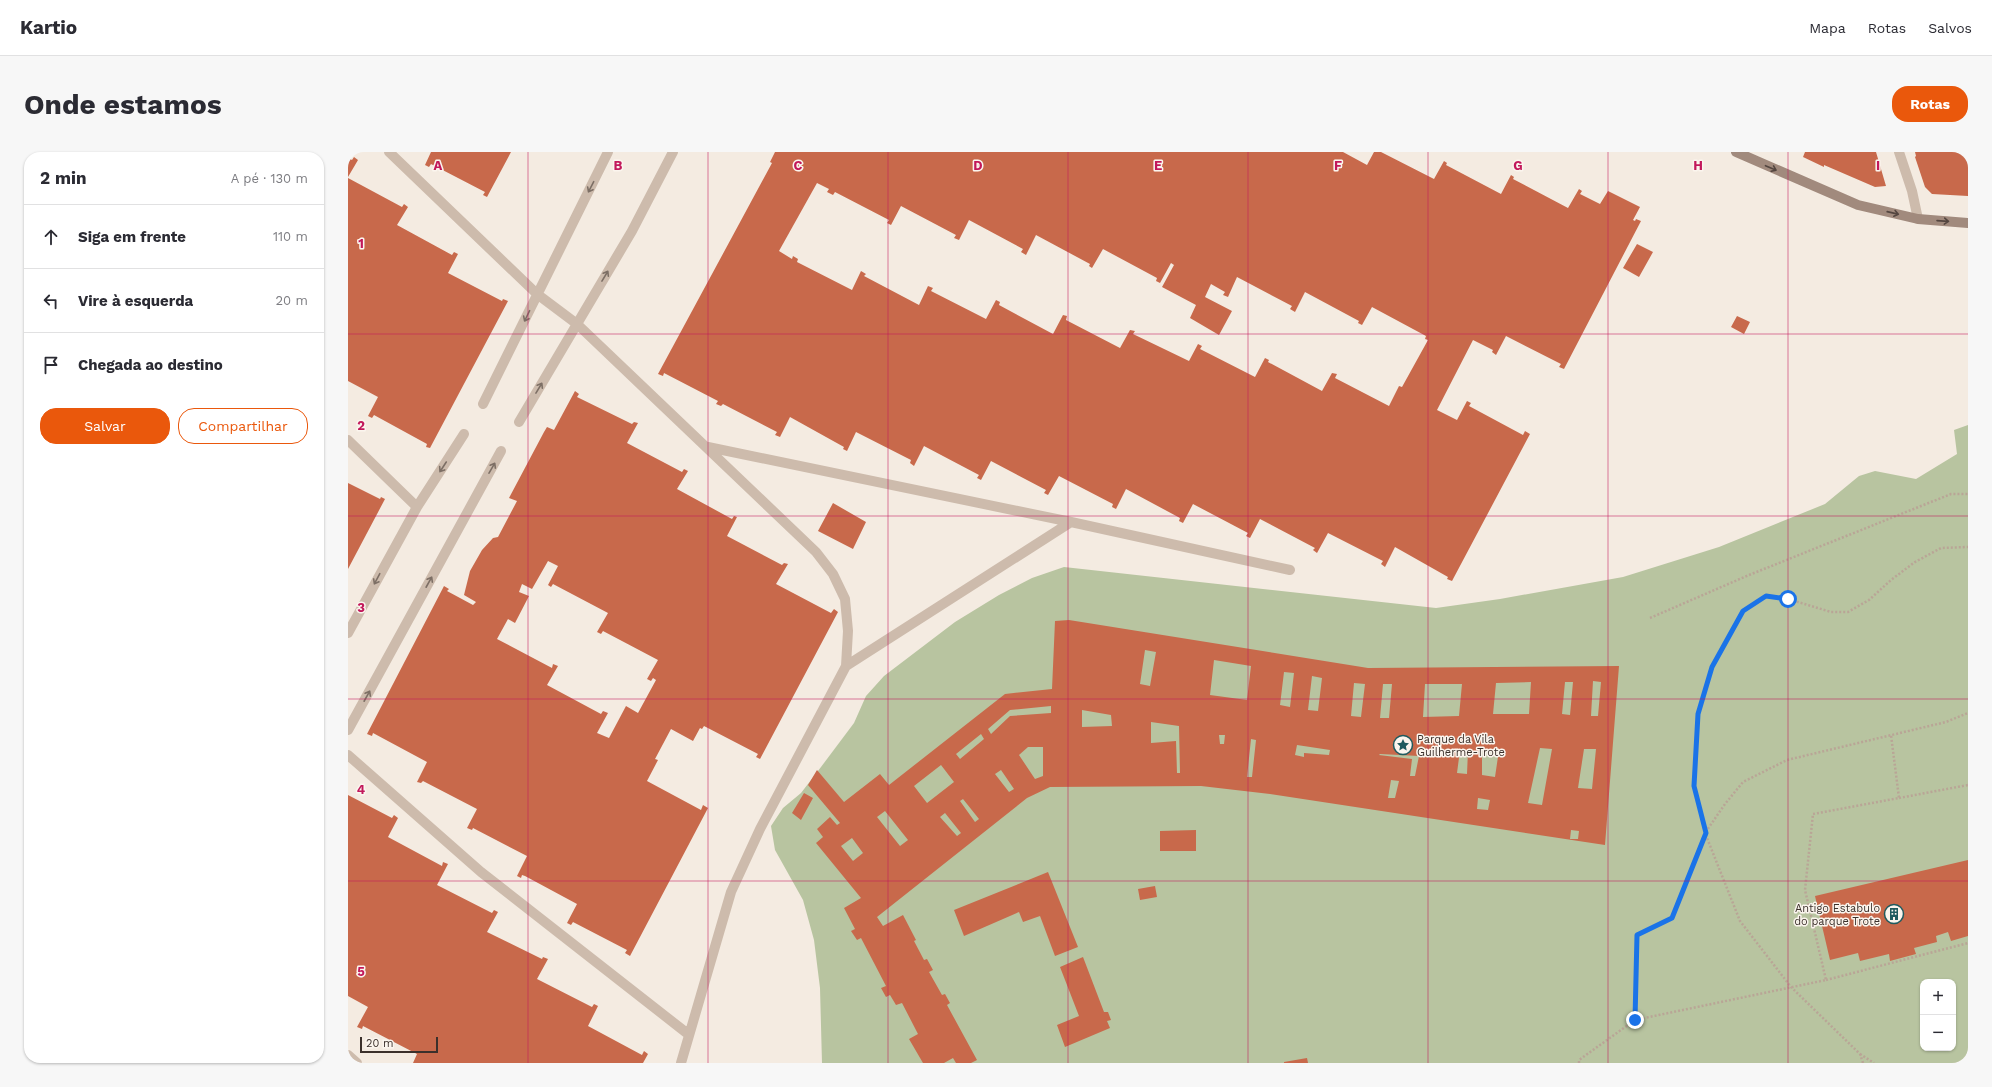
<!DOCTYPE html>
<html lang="pt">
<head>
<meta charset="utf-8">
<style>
  body { margin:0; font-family:"Work Sans",sans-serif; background:#f7f7f7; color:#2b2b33 }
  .controls { position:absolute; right:12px; bottom:12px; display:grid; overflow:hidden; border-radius:8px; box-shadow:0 1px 3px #0004 }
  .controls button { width:36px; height:36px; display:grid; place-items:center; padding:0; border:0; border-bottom:1px solid #e1e1e2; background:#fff; color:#2b2b33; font:20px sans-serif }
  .scale { position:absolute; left:12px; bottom:10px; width:78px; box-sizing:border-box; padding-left:4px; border:2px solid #3b302b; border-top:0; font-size:11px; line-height:14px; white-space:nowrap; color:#3b302b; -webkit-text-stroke:3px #fbf5ee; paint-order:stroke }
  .stop { position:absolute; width:12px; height:12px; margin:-9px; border:3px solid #1a73e8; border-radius:50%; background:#fff }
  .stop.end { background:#1a73e8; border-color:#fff; box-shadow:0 1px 4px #0008 }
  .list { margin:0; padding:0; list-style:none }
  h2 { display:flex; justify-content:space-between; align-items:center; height:52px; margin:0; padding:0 16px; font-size:17px }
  h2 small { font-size:13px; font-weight:400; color:#7c7c81 }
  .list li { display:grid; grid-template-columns:26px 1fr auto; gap:12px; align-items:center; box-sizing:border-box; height:64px; padding:0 16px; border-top:1px solid #e1e1e2 }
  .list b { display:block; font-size:15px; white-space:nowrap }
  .list em { font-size:13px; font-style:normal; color:#7c7c81 }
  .actions { display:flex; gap:8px; padding:12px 16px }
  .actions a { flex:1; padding:9px 0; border:1px solid #ea580c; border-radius:16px; text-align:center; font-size:14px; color:#ea580c }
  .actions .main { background:#ea580c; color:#fff }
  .icon { flex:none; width:22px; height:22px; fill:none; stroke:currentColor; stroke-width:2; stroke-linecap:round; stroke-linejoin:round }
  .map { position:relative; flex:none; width:1620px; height:911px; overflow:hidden; border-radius:16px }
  header { display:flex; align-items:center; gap:24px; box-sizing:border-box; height:56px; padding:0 20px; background:#fff; border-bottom:1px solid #e1e1e2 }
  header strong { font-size:19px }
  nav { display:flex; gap:22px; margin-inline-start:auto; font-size:14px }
  .intro { display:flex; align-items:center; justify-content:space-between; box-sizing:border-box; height:96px; padding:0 24px }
  h1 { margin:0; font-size:28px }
  .button { padding:10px 18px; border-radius:16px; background:#ea580c; color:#fff; font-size:14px; font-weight:700 }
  main { display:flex; gap:24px; padding:0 24px }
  aside { flex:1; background:#fff; border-radius:16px; box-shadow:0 1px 3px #0004 }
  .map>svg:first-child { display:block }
</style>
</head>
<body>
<header>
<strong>Kartio</strong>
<nav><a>Mapa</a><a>Rotas</a><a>Salvos</a></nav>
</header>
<div class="intro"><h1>Onde estamos</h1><a class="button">Rotas</a></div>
<main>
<aside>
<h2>2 min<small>A pé · 130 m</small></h2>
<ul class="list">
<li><svg class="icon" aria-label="ahead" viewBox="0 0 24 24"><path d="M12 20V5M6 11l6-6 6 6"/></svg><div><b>Siga em frente</b></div><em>110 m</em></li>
<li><svg class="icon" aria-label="left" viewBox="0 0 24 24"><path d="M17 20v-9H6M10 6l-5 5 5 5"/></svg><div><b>Vire à esquerda</b></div><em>20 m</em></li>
<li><svg class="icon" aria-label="arrive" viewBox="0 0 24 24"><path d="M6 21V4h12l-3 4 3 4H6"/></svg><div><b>Chegada ao destino</b></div></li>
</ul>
<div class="actions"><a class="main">Salvar</a><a>Compartilhar</a></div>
</aside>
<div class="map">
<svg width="1620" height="911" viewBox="0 0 1620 911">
  <rect width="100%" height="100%" fill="#f4ebe1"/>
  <!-- green -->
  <path fill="#b8c4a0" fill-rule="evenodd" d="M 1620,273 L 1620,911 L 474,911 L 472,836 L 466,788 L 455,748 L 427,698 L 423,674 L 435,656 L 453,641 L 473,615 L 506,571 L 518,544 L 536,524 L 607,470 L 651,443 L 684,426 L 716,415 L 1088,456 L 1152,447 L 1275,425 L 1371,395 L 1477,352 L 1511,324 L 1527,319 L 1568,327 L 1609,302 L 1606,278 ZM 1575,830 L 1605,830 L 1605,896 L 1575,896 Z"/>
  <!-- building -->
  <path fill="#c8694b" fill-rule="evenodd" d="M 83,0 L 163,0 L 139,45 L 135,43 L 137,40 L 83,12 L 81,15 L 77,13 Z
    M 427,0 L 995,0 L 1019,13 L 1026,0 L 1033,0 L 1086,27 L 1096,9 L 1099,11 L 1098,13 L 1153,42 L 1163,23 L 1166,25 L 1165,27 L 1220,56 L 1231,37 L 1234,39 L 1232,42 L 1252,52 L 1260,39 L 1292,55 L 1285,68 L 1287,69 L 1288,67 L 1293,69 L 1216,217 L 1211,215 L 1213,212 L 1158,184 L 1148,203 L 1144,200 L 1145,198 L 1125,188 L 1089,258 L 1109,268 L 1119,249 L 1123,251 L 1121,254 L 1175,283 L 1177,279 L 1182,282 L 1104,429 L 1099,427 L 1100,425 L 1047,395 L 1037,415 L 1033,412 L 1035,409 L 980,381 L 969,401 L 965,398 L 967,396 L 912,367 L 902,386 L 898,384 L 900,381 L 845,352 L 835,371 L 831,369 L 832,366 L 778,337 L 768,357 L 764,355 L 765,352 L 711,324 L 700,343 L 696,341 L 698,338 L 643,309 L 633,328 L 629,326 L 631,323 L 576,294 L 566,314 L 562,311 L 563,308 L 508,280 L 499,299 L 495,297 L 496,295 L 442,265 L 432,285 L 427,283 L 429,280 L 375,252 L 373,254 L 368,252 L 370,249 L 316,221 L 315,224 L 310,222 L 424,11 L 422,10 ZM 469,31 L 481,37 L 479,40 L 485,43 L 487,40 L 541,68 L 539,71 L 543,73 L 553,54 L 608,83 L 606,86 L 611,88 L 621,68 L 675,97 L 673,100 L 678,103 L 688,83 L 742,112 L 741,114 L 744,116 L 755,97 L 809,126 L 808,129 L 812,131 L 823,111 L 826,113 L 814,135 L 848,153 L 842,166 L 871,183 L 884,159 L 857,145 L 863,132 L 877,140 L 875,143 L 880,145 L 889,125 L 944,154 L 942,157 L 947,160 L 957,140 L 1011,169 L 1010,171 L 1014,173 L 1024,155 L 1078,184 L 1077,187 L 1080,188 L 1054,235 L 1051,234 L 1041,254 L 987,226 L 989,222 L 984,221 L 974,239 L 920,210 L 921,208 L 917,206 L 907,225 L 852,197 L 854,194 L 850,192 L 841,209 L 785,182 L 787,179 L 782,178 L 772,196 L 718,168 L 719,164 L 715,163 L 705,182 L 651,153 L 652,150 L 648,148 L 638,167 L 583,139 L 585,136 L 580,134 L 571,153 L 516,124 L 518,122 L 513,119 L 504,138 L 449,110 L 450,107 L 445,104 L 444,107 L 431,99 Z
    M 1457,0 L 1528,0 L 1538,34 L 1527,35 L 1476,13 L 1476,15 L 1455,5 Z
    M 1567,0 L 1620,0 L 1620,44 L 1584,42 L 1577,35 L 1567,5 L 1568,4 Z
    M 6,5 L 10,8 L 0,25 L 0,6 L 4,8 Z
    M 0,26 L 54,55 L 56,52 L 60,55 L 49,73 L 104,103 L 106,100 L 110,102 L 100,121 L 154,149 L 155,147 L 160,149 L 82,296 L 78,295 L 79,292 L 26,263 L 24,266 L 20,264 L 30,245 L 0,229 Z
    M 1289,92 L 1305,100 L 1291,125 L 1275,116 Z
    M 1389,164 L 1402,170 L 1396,182 L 1383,175 Z
    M 227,239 L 231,242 L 229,245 L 284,272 L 286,270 L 290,271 L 279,291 L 334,320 L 336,317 L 340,319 L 329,337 L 384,367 L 386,364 L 389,365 L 379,384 L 434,413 L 436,411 L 440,412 L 428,432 L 483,461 L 486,457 L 490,460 L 412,607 L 408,605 L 410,602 L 356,574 L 354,577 L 352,576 L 345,589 L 323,577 L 307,607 L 310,608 L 299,629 L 353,658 L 355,653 L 360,656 L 282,804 L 277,801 L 279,798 L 225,770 L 223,773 L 219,771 L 229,752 L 177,724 L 174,723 L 173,726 L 169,724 L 179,704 L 125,676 L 124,678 L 119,676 L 129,657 L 75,629 L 73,631 L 69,630 L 79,610 L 25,581 L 24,584 L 19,582 L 96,434 L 101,437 L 99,439 L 125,453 L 128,450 L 116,443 L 122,419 L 134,398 L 145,386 L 150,385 L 169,349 L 161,346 L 196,280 L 199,275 L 206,278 ZM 200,409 L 210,414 L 200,433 L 203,435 L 205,432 L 260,461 L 249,480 L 253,482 L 255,479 L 310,508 L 299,527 L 303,529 L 305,526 L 308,528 L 290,561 L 278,554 L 261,586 L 249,581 L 260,561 L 255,559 L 253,562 L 199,533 L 210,514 L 205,512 L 204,516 L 149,487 L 160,467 L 167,471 L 181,444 L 171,440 L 174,432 L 184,437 Z
    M 0,331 L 32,347 L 33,345 L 37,347 L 0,417 Z
    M 485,351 L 518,370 L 505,397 L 470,379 Z
    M 721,468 L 1020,516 L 1271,514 L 1257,693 L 922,642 L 853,634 L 702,635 L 679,646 L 529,765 L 535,774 L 555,763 L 568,788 L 566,789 L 576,808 L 579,807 L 585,818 L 581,820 L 594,843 L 597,842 L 602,851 L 599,853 L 629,908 L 623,911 L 608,911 L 605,906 L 596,911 L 575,911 L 561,887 L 570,882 L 554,851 L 548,853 L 542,843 L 538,845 L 533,836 L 538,834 L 513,786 L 509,788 L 503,779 L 507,777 L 496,756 L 513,746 L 468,691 L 475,685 L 469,677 L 482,665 L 489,673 L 492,671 L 460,633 L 469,618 L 496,650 L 532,622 L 541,633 L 657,542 L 704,537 L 707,469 ZM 797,498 L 808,500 L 802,534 L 792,532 ZM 866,508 L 903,514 L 899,548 L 862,543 ZM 936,520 L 946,521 L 942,555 L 932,553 ZM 964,524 L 974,526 L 970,559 L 960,558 ZM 1245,529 L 1253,530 L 1250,564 L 1243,564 ZM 1183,530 L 1181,562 L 1145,562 L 1148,531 ZM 1217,530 L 1225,530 L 1222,563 L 1214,562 ZM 1006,531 L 1017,532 L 1013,565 L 1003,564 ZM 1035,532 L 1044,532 L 1041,566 L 1032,566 ZM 1077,532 L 1114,532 L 1111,564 L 1075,565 ZM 703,554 L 703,561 L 662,564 L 643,582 L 640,577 L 662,558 ZM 734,558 L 763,563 L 764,574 L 734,575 ZM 803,570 L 831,574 L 832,621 L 829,621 L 828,589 L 803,591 ZM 633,582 L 636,587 L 612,607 L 608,602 ZM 871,583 L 877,583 L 876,592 L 872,592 ZM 903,587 L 908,588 L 904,625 L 899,625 ZM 949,593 L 982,598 L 981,603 L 956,601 L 956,605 L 947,603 ZM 680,595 L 695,595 L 695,624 L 687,627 L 671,603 ZM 1192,596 L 1204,597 L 1194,653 L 1180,651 ZM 1236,597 L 1248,597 L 1244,637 L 1230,636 ZM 1112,598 L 1120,599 L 1119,622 L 1109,621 ZM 1134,598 L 1151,598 L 1147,625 L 1134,623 ZM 1032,602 L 1071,604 L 1067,624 L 1062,624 L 1064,607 L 1031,603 ZM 593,613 L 606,630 L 579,651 L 566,634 ZM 653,618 L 666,637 L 661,640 L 647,622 ZM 1043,628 L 1051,629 L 1047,646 L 1040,646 ZM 1130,646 L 1142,648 L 1140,658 L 1129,657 ZM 615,647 L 631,667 L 627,670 L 612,649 ZM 537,659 L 560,688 L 552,694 L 529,665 ZM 597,661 L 613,681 L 609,684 L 592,665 ZM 1223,678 L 1231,679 L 1230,687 L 1222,687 ZM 504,686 L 515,701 L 505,709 L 493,694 Z
    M 456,641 L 465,646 L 453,668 L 444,661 Z
    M 0,643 L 44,666 L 46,663 L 50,666 L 40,685 L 94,714 L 95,710 L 100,712 L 89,733 L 144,761 L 146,758 L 150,760 L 139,780 L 194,807 L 195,805 L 200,807 L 189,827 L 244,855 L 246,852 L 250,854 L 240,874 L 294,903 L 296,899 L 300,902 L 295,911 L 65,911 L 69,902 L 15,874 L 14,877 L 9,875 L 20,855 L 0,844 Z
    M 848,678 L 848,699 L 812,699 L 812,679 Z
    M 1620,708 L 1620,784 L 1603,789 L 1600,780 L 1588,784 L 1589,790 L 1566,796 L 1568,802 L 1542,809 L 1541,802 L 1512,809 L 1510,801 L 1482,808 L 1467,744 Z
    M 700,720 L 730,795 L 707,804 L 692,764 L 675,770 L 671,760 L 616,784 L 606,758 Z
    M 807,734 L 809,745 L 792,748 L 790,737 Z
    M 735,805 L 756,860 L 760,860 L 763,868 L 759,869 L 762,876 L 717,895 L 709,873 L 731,864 L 712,815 Z
    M 959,906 L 960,911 L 936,911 L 936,910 Z"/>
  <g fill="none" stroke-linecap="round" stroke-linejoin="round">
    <!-- path -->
    <path stroke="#b9a596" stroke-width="2.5" stroke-dasharray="2 2" stroke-linecap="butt" d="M 1302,466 L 1401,423 L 1603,342 L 1620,342
      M 1551,646 L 1620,633
      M 1478,828 L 1620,791
      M 1287,868 L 1478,828 L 1457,738 L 1465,662 L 1551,646 L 1543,583
      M 1512,902 L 1526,911
      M 1231,911 L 1231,908 L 1287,868 L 1289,783 L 1324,766 L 1357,681 L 1377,652 L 1395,630 L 1439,608 L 1598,570 L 1620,561
      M 1515,911 L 1512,902 L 1443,835 L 1392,769 L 1357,681 L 1346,633 L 1350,562 L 1364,515 L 1395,459 L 1418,444 L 1440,447 L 1483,460 L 1500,460 L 1521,448 L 1543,428 L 1567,410 L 1593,396 L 1620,395"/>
    <!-- service -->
    <path stroke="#cdbbac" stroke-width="10" d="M 41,0 L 189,142 L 229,172 L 468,400 L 485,422 L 497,447 L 500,479 L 498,514 L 412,677 L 383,740 L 333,911
      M 135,252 L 260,0
      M 171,270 L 284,79 L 325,0
      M 0,288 L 69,355
      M 360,295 L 723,370
      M 0,481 L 69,355 L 116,282
      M 498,514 L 723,370 L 942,418
      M 0,578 L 153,299
      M 0,603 L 133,720 L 340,882
      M 0,903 L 9,911"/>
    <!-- tertiary -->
    <path stroke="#cdbbac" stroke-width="10" d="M 1551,0 L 1564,39 L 1570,67"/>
    <!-- secondary -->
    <path stroke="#a18a7d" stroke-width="10" d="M 1388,0 L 1510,53 L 1570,67 L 1620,71"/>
  </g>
  <!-- one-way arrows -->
  <defs><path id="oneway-shaft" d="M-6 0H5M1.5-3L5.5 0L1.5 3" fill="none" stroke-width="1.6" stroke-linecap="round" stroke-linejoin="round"/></defs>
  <g stroke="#544640">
    <use href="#oneway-shaft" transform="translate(1423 16) rotate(23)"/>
    <use href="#oneway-shaft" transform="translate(1545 61) rotate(13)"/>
    <use href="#oneway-shaft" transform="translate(1595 69) rotate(4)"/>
  </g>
  <g stroke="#7d6f65">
    <use href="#oneway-shaft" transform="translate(243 35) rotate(117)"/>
    <use href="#oneway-shaft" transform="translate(257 124) rotate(-59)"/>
    <use href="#oneway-shaft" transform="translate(179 164) rotate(116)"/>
    <use href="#oneway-shaft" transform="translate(191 236) rotate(-59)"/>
    <use href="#oneway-shaft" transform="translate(95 315) rotate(123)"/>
    <use href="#oneway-shaft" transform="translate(144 316) rotate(-60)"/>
    <use href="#oneway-shaft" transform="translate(29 427) rotate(118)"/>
    <use href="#oneway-shaft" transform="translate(81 430) rotate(-61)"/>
    <use href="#oneway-shaft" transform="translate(19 544) rotate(-61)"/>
  </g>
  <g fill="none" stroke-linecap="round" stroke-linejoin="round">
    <!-- route -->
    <path stroke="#1a73e8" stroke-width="5" d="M 1287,868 L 1289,783 L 1324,766 L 1358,681 L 1346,634 L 1350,562 L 1364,515 L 1395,459 L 1418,444 L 1440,447"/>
  </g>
  <!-- grid -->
  <path fill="none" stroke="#c2185b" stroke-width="1" stroke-opacity="0.55" d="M 180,0 L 180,911M 360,0 L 360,911M 540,0 L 540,911M 720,0 L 720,911M 900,0 L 900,911M 1080,0 L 1080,911M 1260,0 L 1260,911M 1440,0 L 1440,911M 0,182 L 1620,182M 0,364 L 1620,364M 0,547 L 1620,547M 0,729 L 1620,729"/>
  <!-- icons -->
  <defs>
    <g id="sight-ring" transform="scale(1)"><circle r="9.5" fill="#fbf5ee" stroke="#1f5a5e" stroke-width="1.5"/><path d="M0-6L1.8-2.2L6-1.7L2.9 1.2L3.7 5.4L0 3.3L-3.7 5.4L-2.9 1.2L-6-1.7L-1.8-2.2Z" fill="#1f5a5e"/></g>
    <g id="building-ring" transform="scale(1)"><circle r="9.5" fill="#fbf5ee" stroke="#1f5a5e" stroke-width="1.5"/><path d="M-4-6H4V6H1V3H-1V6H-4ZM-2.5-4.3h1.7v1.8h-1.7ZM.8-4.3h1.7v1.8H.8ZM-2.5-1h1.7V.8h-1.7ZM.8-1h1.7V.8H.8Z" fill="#1f5a5e"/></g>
  </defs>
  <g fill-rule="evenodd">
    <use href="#sight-ring" x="1055" y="593"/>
    <use href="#building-ring" x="1546" y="762"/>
  </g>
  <g text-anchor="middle" stroke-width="3" stroke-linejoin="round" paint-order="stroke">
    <!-- poi labels -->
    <g font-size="11" fill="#3b302b" stroke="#fbf5ee" text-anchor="start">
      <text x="1069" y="591">Parque da Vila<tspan x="1069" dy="13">Guilherme-Trote</tspan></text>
      <text x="1532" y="760" text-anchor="end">Antigo Estabulo<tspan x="1532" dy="13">do parque Trote</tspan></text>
    </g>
  </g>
  <g font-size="13" text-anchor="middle" font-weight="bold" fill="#c2185b" stroke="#fbf5ee" stroke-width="3" stroke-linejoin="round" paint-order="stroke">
    <text x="90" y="18">A</text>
    <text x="270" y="18">B</text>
    <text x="450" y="18">C</text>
    <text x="630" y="18">D</text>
    <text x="810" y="18">E</text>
    <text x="990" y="18">F</text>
    <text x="1170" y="18">G</text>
    <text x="1350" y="18">H</text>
    <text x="1530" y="18">I</text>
    <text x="13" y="96">1</text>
    <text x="13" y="278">2</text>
    <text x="13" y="460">3</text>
    <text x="13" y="642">4</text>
    <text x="13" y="824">5</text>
  </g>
</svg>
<div class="controls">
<button>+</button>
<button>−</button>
</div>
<div class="scale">20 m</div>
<div class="stop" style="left:1440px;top:447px"></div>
<div class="stop end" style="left:1287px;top:868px"></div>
</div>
</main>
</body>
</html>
